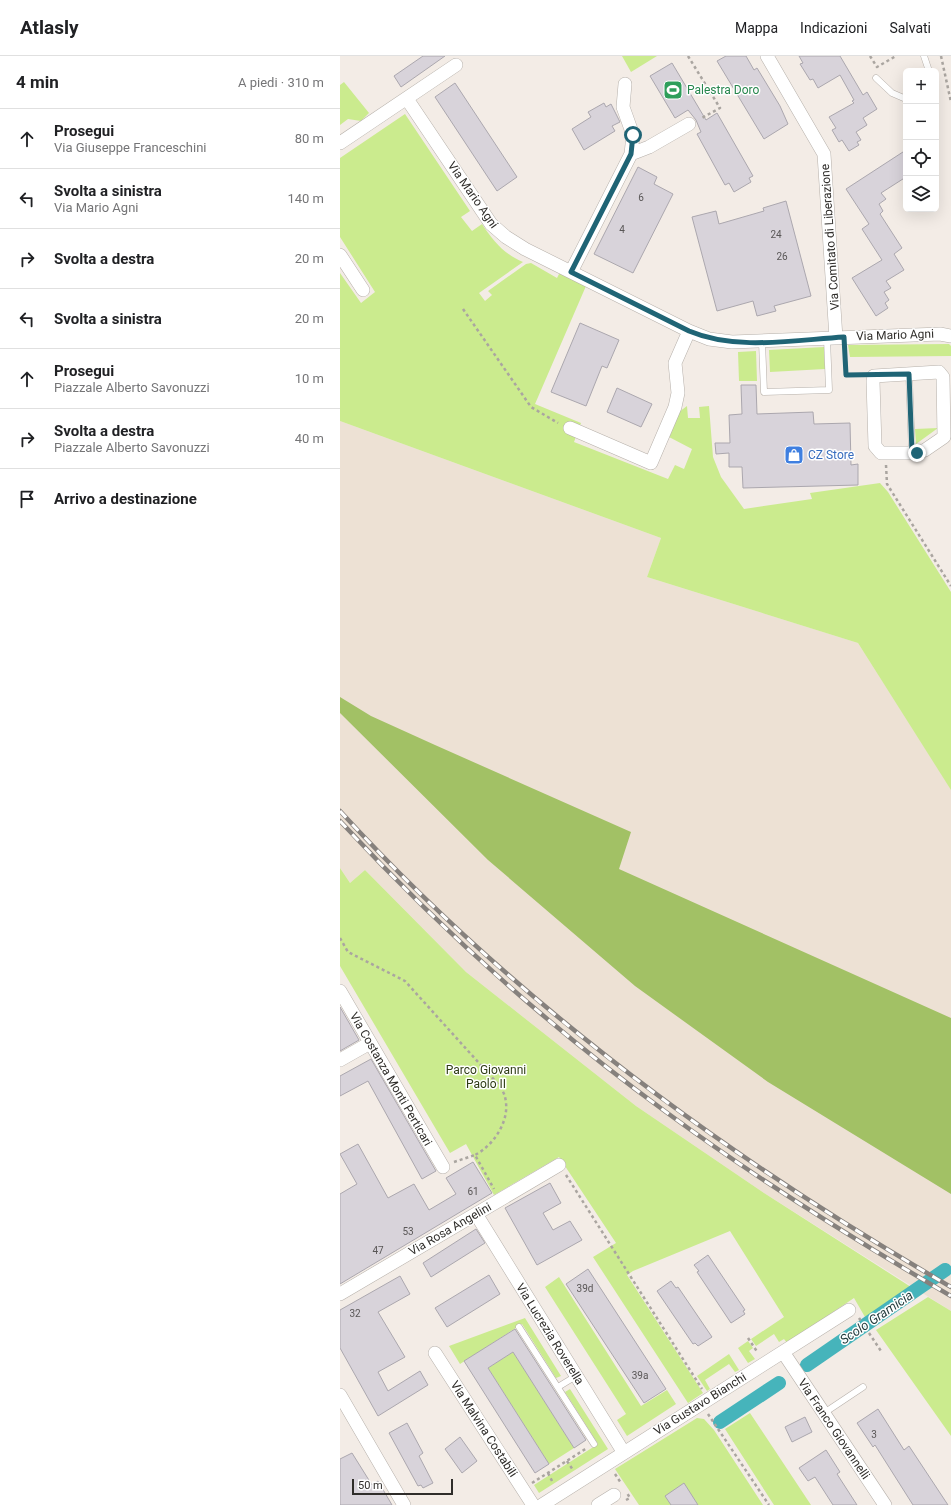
<!DOCTYPE html>
<html lang="it">
<head>
<meta charset="utf-8">
<style>
  body { margin:0; font-family:Roboto,sans-serif; background:#f6f6f6; color:#202124 }
  .controls { position:absolute; right:12px; top:12px; display:grid; overflow:hidden; border-radius:6px; box-shadow:0 4px 16px #0002 }
  .controls button { width:36px; height:36px; display:grid; place-items:center; padding:0; border:0; border-bottom:1px solid #e0e0e0; background:#fff; color:#202124; font:20px sans-serif }
  .scale { position:absolute; left:12px; bottom:10px; width:101px; box-sizing:border-box; padding-left:4px; border:2px solid #2f2d2a; border-top:0; font-size:11px; line-height:14px; white-space:nowrap; color:#2f2d2a; -webkit-text-stroke:3px #fff; paint-order:stroke }
  .stop { position:absolute; width:12px; height:12px; margin:-9px; border:3px solid #1f6475; border-radius:50%; background:#fff }
  .stop.end { background:#1f6475; border-color:#fff; box-shadow:0 1px 4px #0008 }
  .list { margin:0; padding:0; list-style:none }
  h2 { display:flex; justify-content:space-between; align-items:center; height:52px; margin:0; padding:0 16px; font-size:17px }
  h2 small { font-size:13px; font-weight:400; color:#757577 }
  .list li { display:grid; grid-template-columns:26px 1fr auto; gap:12px; align-items:center; box-sizing:border-box; height:60px; padding:0 16px; border-top:1px solid #e0e0e0 }
  .list b { display:block; font-size:15px; white-space:nowrap }
  .list p { margin:0; font-size:13px; white-space:nowrap; color:#757577 }
  .list em { font-size:13px; font-style:normal; color:#757577 }
  .icon { flex:none; width:22px; height:22px; fill:none; stroke:currentColor; stroke-width:2; stroke-linecap:round; stroke-linejoin:round }
  .map { position:relative; flex:none; width:611px; height:1449px; overflow:hidden }
  header { display:flex; align-items:center; gap:24px; box-sizing:border-box; height:56px; padding:0 20px; background:#fff; border-bottom:1px solid #e0e0e0 }
  header strong { font-size:19px }
  nav { display:flex; gap:22px; margin-inline-start:auto; font-size:14px }
  main { display:flex }
  aside { flex:1; background:#fff }
  .map>svg:first-child { display:block }
</style>
</head>
<body>
<header>
<strong>Atlasly</strong>
<nav><a>Mappa</a><a>Indicazioni</a><a>Salvati</a></nav>
</header>
<main>
<aside>
<h2>4 min<small>A piedi · 310 m</small></h2>
<ul class="list">
<li><svg class="icon" aria-label="ahead" viewBox="0 0 24 24"><path d="M12 20V5M6 11l6-6 6 6"/></svg><div><b>Prosegui</b><p>Via Giuseppe Franceschini</p></div><em>80 m</em></li>
<li><svg class="icon" aria-label="left" viewBox="0 0 24 24"><path d="M17 20v-9H6M10 6l-5 5 5 5"/></svg><div><b>Svolta a sinistra</b><p>Via Mario Agni</p></div><em>140 m</em></li>
<li><svg class="icon" aria-label="right" viewBox="0 0 24 24"><path d="M7 20v-9h11M14 6l5 5-5 5"/></svg><div><b>Svolta a destra</b></div><em>20 m</em></li>
<li><svg class="icon" aria-label="left" viewBox="0 0 24 24"><path d="M17 20v-9H6M10 6l-5 5 5 5"/></svg><div><b>Svolta a sinistra</b></div><em>20 m</em></li>
<li><svg class="icon" aria-label="ahead" viewBox="0 0 24 24"><path d="M12 20V5M6 11l6-6 6 6"/></svg><div><b>Prosegui</b><p>Piazzale Alberto Savonuzzi</p></div><em>10 m</em></li>
<li><svg class="icon" aria-label="right" viewBox="0 0 24 24"><path d="M7 20v-9h11M14 6l5 5-5 5"/></svg><div><b>Svolta a destra</b><p>Piazzale Alberto Savonuzzi</p></div><em>40 m</em></li>
<li><svg class="icon" aria-label="arrive" viewBox="0 0 24 24"><path d="M6 21V4h12l-3 4 3 4H6"/></svg><div><b>Arrivo a destinazione</b></div></li>
</ul>
</aside>
<div class="map">
<svg width="611" height="1449" viewBox="0 0 611 1449">
  <rect width="100%" height="100%" fill="#f3ece6"/>
  <!-- built -->
  <path fill="#ede1d4" d="M 0,365 L 321,482 L 307,521 L 518,587 L 611,733 L 611,1255 L 424,1137 L 296,1050 L 126,916 L 25,814 L 10,827 L 0,812 Z"/>
  <!-- green -->
  <path fill="#cbeb8e" d="M 282,0 L 317,0 L 291,16 Z
    M 4,26 L 29,57 L 21,65 L 8,63 L 0,69 L 0,29 Z
    M 65,58 L 130,155 L 121,161 L 132,175 L 142,168 C 153,185 164,198 183,206 L 139,237 L 145,245 L 152,239 L 148,235 L 186,208 L 191,207 L 217,222 L 220,216 L 246,230 L 195,348 L 241,367 L 234,386 L 328,423 L 335,409 L 344,413 L 352,393 L 329,381 L 339,356 L 347,350 L 348,362 L 360,362 L 359,351 L 369,350 L 373,401 L 381,421 L 404,453 L 472,443 L 470,437 L 540,427 L 548,436 L 611,536 L 611,734 L 518,587 L 307,521 L 321,482 L 0,365 L 0,217 L 21,247 L 35,236 L 0,181 L 0,102 Z
    M 609,288 L 611,290 L 611,300 L 510,301 L 508,289 Z
    M 484,291 L 485,313 L 430,316 L 429,294 Z
    M 416,295 L 417,325 L 399,325 L 398,296 Z
    M 598,372 L 576,388 L 575,373 Z
    M 0,812 L 10,827 L 25,814 L 126,916 L 296,1050 L 424,1137 L 571,1231 L 525,1261 L 514,1242 L 447,1287 L 444,1283 L 439,1286 L 434,1278 L 416,1290 L 411,1283 L 444,1261 L 390,1175 L 293,1215 L 287,1219 L 363,1337 L 348,1347 L 253,1201 L 276,1187 L 219,1101 L 154,1139 L 126,1088 L 110,1097 L 0,910 Z
    M 219,1221 L 301,1350 L 327,1334 L 336,1348 L 287,1380 L 277,1364 L 286,1358 L 205,1231 Z
    M 588,1241 L 611,1255 L 611,1380 L 536,1274 Z
    M 185,1262 L 221,1320 L 216,1322 L 182,1268 L 120,1308 L 109,1290 Z
    M 408,1285 L 413,1292 L 409,1295 L 415,1303 L 408,1307 L 398,1292 Z
    M 173,1296 L 234,1392 L 209,1408 L 148,1312 Z
    M 389,1298 L 399,1314 L 395,1316 L 389,1308 L 365,1324 L 370,1333 L 367,1335 L 357,1320 Z
    M 230,1333 L 268,1393 L 199,1437 L 194,1429 L 258,1388 L 225,1336 Z
    M 410,1357 L 471,1449 L 434,1449 L 432,1446 L 385,1373 Z
    M 357,1362 L 364,1363 L 374,1374 L 423,1449 L 299,1449 L 275,1413 Z"/>
  <!-- forest -->
  <path fill="#a2c165" d="M 0,641 L 31,660 L 95,689 L 291,776 L 279,813 L 611,962 L 611,1138 L 428,1026 L 295,930 L 148,804 L 0,657 Z"/>
  <g fill="none" stroke-linecap="round" stroke-linejoin="round">
    <!-- canal -->
    <path stroke="#46b4bb" stroke-width="14" d="M 467,1309 L 605,1214
      M 380,1366 L 439,1327"/>
  </g>
  <!-- building -->
  <path fill="#d8d3da" stroke="#aba7ae" d="M 83,0 L 105,0 L 61,31 L 54,20 Z
    M 386,0 L 406,0 L 414,14 L 417,12 L 440,50 L 448,68 L 424,83 L 377,5 Z
    M 459,0 L 500,0 L 523,39 L 527,36 L 537,53 L 523,62 L 527,69 L 516,76 L 521,84 L 517,86 L 519,89 L 509,95 L 502,84 L 499,86 L 492,74 L 496,72 L 489,61 L 514,47 L 512,45 L 514,44 L 500,19 L 478,32 L 473,23 L 470,24 L 460,8 L 463,7 Z
    M 332,7 L 366,64 L 377,57 L 413,120 L 409,122 L 411,126 L 394,136 L 389,127 L 385,129 L 357,78 L 361,76 L 356,64 L 348,54 L 335,62 L 310,20 Z
    M 115,27 L 177,121 L 157,135 L 95,41 Z
    M 264,47 L 266,51 L 271,48 L 280,66 L 272,70 L 275,75 L 244,94 L 232,73 L 251,61 L 248,56 Z
    M 566,94 L 566,121 L 541,137 L 546,143 L 539,148 L 543,155 L 540,158 L 562,192 L 554,198 L 564,214 L 546,225 L 551,232 L 544,236 L 549,244 L 545,247 L 548,252 L 536,260 L 512,222 L 542,204 L 522,173 L 529,168 L 506,133 Z
    M 298,111 L 317,121 L 314,128 L 333,138 L 293,217 L 254,198 Z
    M 446,145 L 471,240 L 434,250 L 436,255 L 417,260 L 413,245 L 377,255 L 352,161 L 376,155 L 379,168 L 424,155 L 423,152 Z
    M 240,267 L 279,284 L 267,312 L 262,310 L 246,350 L 211,336 Z
    M 401,329 L 416,329 L 417,358 L 473,356 L 474,368 L 510,367 L 511,409 L 518,408 L 518,429 L 403,432 L 402,411 L 389,411 L 389,397 L 376,398 L 375,387 L 390,387 L 389,359 L 402,358 Z
    M 277,332 L 312,348 L 301,371 L 267,356 Z
    M 0,951 L 19,984 L 0,995 Z
    M 31,1003 L 96,1115 L 82,1123 L 28,1025 L 0,1040 L 0,1020 Z
    M 18,1088 L 48,1142 L 74,1128 L 89,1154 L 116,1138 L 106,1122 L 133,1106 L 152,1137 L 0,1228 L 0,1138 L 17,1128 L 0,1098 Z
    M 210,1127 L 221,1147 L 203,1157 L 213,1174 L 230,1165 L 242,1184 L 197,1209 L 165,1152 Z
    M 136,1173 L 145,1187 L 91,1221 L 83,1207 Z
    M 368,1199 L 405,1254 L 403,1255 L 405,1258 L 391,1267 L 357,1216 L 359,1215 L 354,1209 Z
    M 248,1213 L 326,1333 L 304,1347 L 226,1228 Z
    M 149,1219 L 160,1238 L 107,1271 L 95,1252 Z
    M 60,1220 L 70,1238 L 38,1256 L 65,1301 L 38,1316 L 48,1335 L 80,1315 L 88,1329 L 38,1360 L 0,1292 L 0,1254 Z
    M 331,1225 L 336,1232 L 338,1231 L 372,1281 L 358,1290 L 355,1287 L 353,1288 L 317,1235 Z
    M 175,1273 L 246,1384 L 234,1392 L 173,1296 L 148,1312 L 209,1408 L 195,1417 L 124,1305 Z
    M 538,1353 L 564,1394 L 569,1390 L 608,1449 L 573,1449 L 535,1389 L 533,1391 L 517,1367 Z
    M 465,1361 L 472,1376 L 452,1386 L 445,1371 Z
    M 67,1367 L 83,1397 L 79,1400 L 93,1427 L 83,1432 L 81,1429 L 78,1430 L 49,1377 Z
    M 120,1381 L 137,1405 L 122,1417 L 105,1393 Z
    M 486,1394 L 500,1416 L 497,1418 L 517,1449 L 493,1449 L 475,1421 L 468,1425 L 459,1412 Z
    M 12,1397 L 32,1429 L 38,1425 L 52,1449 L 0,1449 L 0,1403 Z
    M 344,1427 L 358,1449 L 331,1449 L 325,1440 Z"/>
  <g fill="none" stroke-linecap="round" stroke-linejoin="round">
    <!-- lane casing -->
    <g stroke="#b6b0aa" stroke-width="7">
      <path id="lane" d="M 584,0 L 589,15
        M 536,22 L 552,37 L 566,43
        M 422,286 L 424,336 L 489,334 L 487,283
        M 569,318 L 572,397
        M 179,1271 L 254,1388
        M 218,1331 L 236,1320
        M 484,1357 L 523,1331"/>
    </g>
    <!-- street casing -->
    <g stroke="#b6b0aa" stroke-width="14">
      <path id="street" d="M 427,0 L 484,98 L 496,282
        M 67,43 L 151,168 L 166,181 L 185,193 L 349,275 L 369,283 L 392,286 L 600,278 L 611,280
        M 0,87 L 116,9
        M 291,98 L 309,91 L 349,68
        M 0,199 L 23,234
        M 231,216 L 291,98 L 293,79 L 283,51 L 285,28
        M 599,316 L 603,321 L 604,381 L 585,394 L 577,397 L 541,397 L 535,390 L 533,325 L 534,320 Z
        M 230,372 L 311,407 L 335,351 L 338,337 L 335,307 L 349,275
        M 0,935 L 103,1111
        M 0,1004 L 30,987
        M 136,1158 L 284,1397
        M 0,1238 L 219,1109
        M 443,1296 L 545,1449
        M 95,1297 L 193,1449
        M 0,1339 L 64,1449
        M 202,1449 L 509,1254
        M 258,1449 L 274,1439"/>
    </g>
    <!-- path -->
    <path stroke="#aaa5a0" stroke-width="2.5" stroke-dasharray="3 3" stroke-linecap="butt" d="M 348,0 L 380,52 L 360,63
      M 530,0 L 537,11 L 556,0
      M 601,0 L 611,46
      M 123,253 L 191,351 L 218,367
      M 505,293 L 507,319 L 521,319
      M 546,409 L 547,428 L 611,530
      M 0,882 L 8,896 L 65,925 L 157,1027 C 160,1031 164,1036 165,1041 C 171,1064 154,1089 135,1099
      M 114,1106 L 135,1099 L 154,1133
      M 226,1119 L 362,1333
      M 519,1262 L 541,1295
      M 408,1282 L 418,1297
      M 368,1358 L 429,1449
      M 227,1405 L 233,1414
      M 208,1417 L 213,1427
      M 275,1418 L 281,1427
      M 192,1427 L 247,1392
      M 286,1444 L 290,1442 L 287,1437"/>
    <!-- lane -->
    <use href="#lane" stroke="#fff" stroke-width="6"/>
    <!-- street -->
    <use href="#street" stroke="#fff" stroke-width="13"/>
    <!-- rail casing -->
    <g stroke="#86817d" stroke-width="4.5">
      <path id="rail" d="M 0,755 C 176,947 386,1101 611,1231
        M 0,765 C 99,872 208,970 326,1056 C 417,1123 513,1183 611,1240"/>
    </g>
    <!-- rail -->
    <use href="#rail" stroke="#fff" stroke-width="3" stroke-dasharray="9" stroke-linecap="butt"/>
  </g>
  <g fill="none" stroke-linecap="round" stroke-linejoin="round">
    <!-- route -->
    <path stroke="#1f6475" stroke-width="5" d="M 293,79 L 291,98 L 231,216 L 349,275 C 396,295 454,284 504,281 L 506,319 L 569,318 L 572,397 L 577,397"/>
  </g>
  <!-- icons -->
  <defs>
    <g id="stadium-square" transform="scale(1)"><rect x="-9" y="-9" width="18" height="18" rx="4" fill="#2e9e5b" stroke="#fff"/><path d="M0-5a6.5 5 0 1 0 0 10a6.5 5 0 1 0 0-10ZM-3.5-1.8h7v3.6h-7Z" fill="#fff"/></g>
    <g id="shop-square" transform="scale(1)"><rect x="-9" y="-9" width="18" height="18" rx="4" fill="#3f7fe0" stroke="#fff"/><path d="M-5-2.5h2.3a2.7 3.5 0 0 1 5.4 0H5L5.5 6h-11ZM-1.5-2.5h3a1.5 2.3 0 0 0-3 0Z" fill="#fff"/></g>
  </defs>
  <g fill-rule="evenodd">
    <use href="#stadium-square" x="333" y="34"/>
    <use href="#shop-square" x="454" y="399"/>
  </g>
  <g text-anchor="middle" stroke-width="3" stroke-linejoin="round" paint-order="stroke">
    <!-- number labels -->
    <g font-size="10" fill="#595656">
      <text x="301" y="145">6</text>
      <text x="282" y="177">4</text>
      <text x="436" y="182">24</text>
      <text x="442" y="204">26</text>
      <text x="133" y="1139">61</text>
      <text x="68" y="1179">53</text>
      <text x="38" y="1198">47</text>
      <text x="245" y="1236">39d</text>
      <text x="15" y="1261">32</text>
      <text x="300" y="1323">39a</text>
      <text x="534" y="1382">3</text>
    </g>
    <!-- leisure labels -->
    <g font-size="12" fill="#27864d" stroke="#fff" text-anchor="start">
      <text x="347" y="38">Palestra Doro</text>
    </g>
    <!-- street labels -->
    <g font-size="12" fill="#2f2d2a" stroke="#fff">
      <text transform="translate(133 139) rotate(55)" y="4">Via Mario Agni</text>
      <text transform="translate(490 181) rotate(-94)" y="4">Via Comitato di Liberazione</text>
      <text transform="translate(555 279) rotate(-2)" y="4">Via Mario Agni</text>
      <text transform="translate(51 1023) rotate(60)" y="4">Via Costanza Monti Perticari</text>
      <text transform="translate(110 1173) rotate(-30)" y="4">Via Rosa Angelini</text>
      <text transform="translate(210 1278) rotate(58)" y="4">Via Lucrezia Roverella</text>
      <text transform="translate(360 1348) rotate(-32)" y="4">Via Gustavo Bianchi</text>
      <text transform="translate(144 1373) rotate(57)" y="4">Via Malvina Costabili</text>
      <text transform="translate(494 1373) rotate(56)" y="4">Via Franco Giovannelli</text>
    </g>
    <!-- shop labels -->
    <g font-size="12" fill="#366cbe" stroke="#fff" text-anchor="start">
      <text x="468" y="403">CZ Store</text>
    </g>
    <!-- park labels -->
    <g font-size="12" fill="#2f3c15" stroke="#fff">
      <text x="146" y="1018">Parco Giovanni<tspan x="146" dy="14">Paolo II</tspan></text>
    </g>
    <!-- water labels -->
    <g font-size="13" font-style="italic" fill="#243d3e" stroke="#fff">
      <text transform="translate(536 1261) rotate(-34)" y="5">Scolo Gramicia</text>
    </g>
  </g>
</svg>
<div class="controls">
<button>+</button>
<button>−</button>
<button><svg class="icon" aria-label="locate" viewBox="0 0 24 24"><circle cx="12" cy="12" r="6"/><path d="M12 2v4M12 18v4M2 12h4M18 12h4"/></svg></button>
<button><svg class="icon" aria-label="layers" viewBox="0 0 24 24"><path d="M12 4l9 5-9 5-9-5zM3 14l9 5 9-5"/></svg></button>
</div>
<div class="scale">50 m</div>
<div class="stop" style="left:293px;top:79px"></div>
<div class="stop end" style="left:577px;top:397px"></div>
</div>
</main>
</body>
</html>
